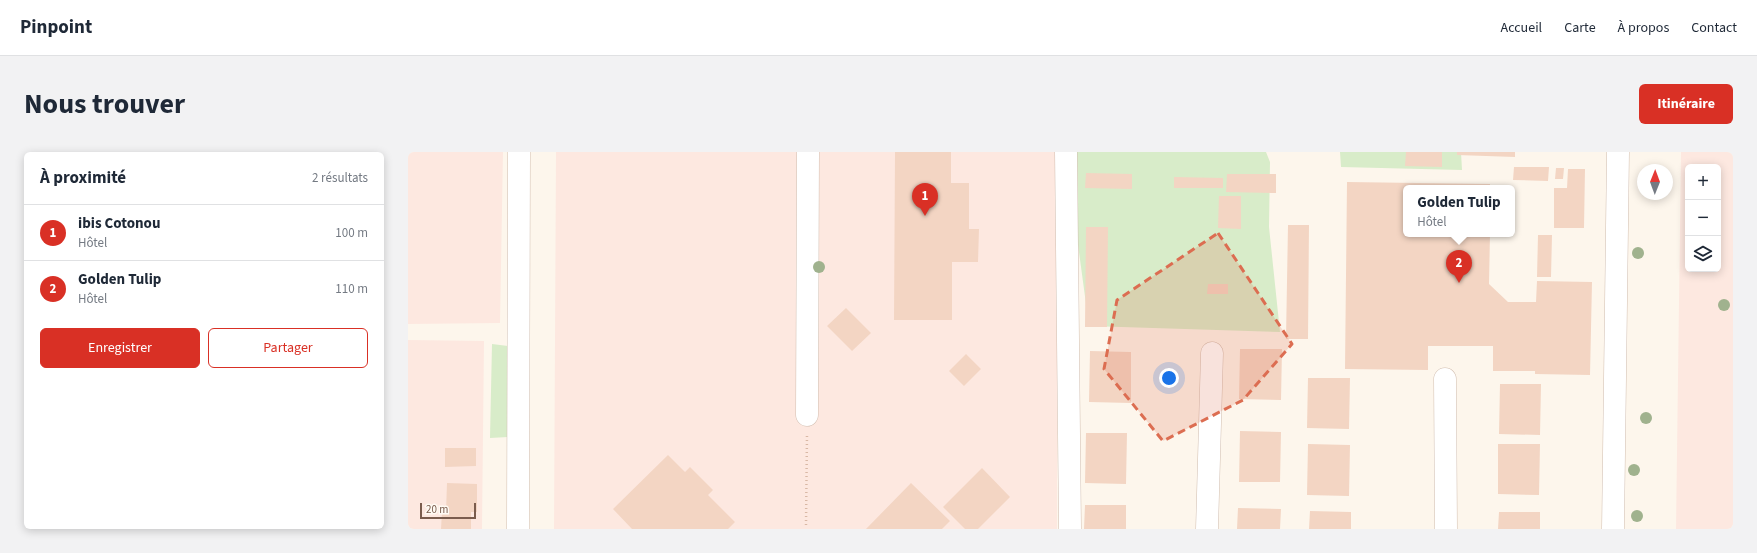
<!DOCTYPE html>
<html lang="fr">
<head>
<meta charset="utf-8">
<style>
  body { margin:0; font-family:"Source Sans 3",sans-serif; background:#f2f2f3; color:#1f2937 }
  .controls { position:absolute; right:12px; top:12px; display:grid; overflow:hidden; border-radius:6px; box-shadow:0 2px 10px #0003 }
  .controls button { width:36px; height:36px; display:grid; place-items:center; padding:0; border:0; border-bottom:1px solid #e0e1e3; background:#fff; color:#1f2937; font:20px sans-serif }
  .compass { position:absolute; left:1229px; top:12px; width:36px; height:36px; border-radius:50%; background:#fff; box-shadow:0 2px 10px #0003; rotate:1deg }
  .scale { position:absolute; left:12px; bottom:10px; width:56px; box-sizing:border-box; padding-left:4px; border:2px solid #7a5c4d; border-top:0; font-size:11px; line-height:14px; white-space:nowrap; color:#7a5c4d; -webkit-text-stroke:3px #fffaf3; paint-order:stroke }
  .you { position:absolute; left:761px; top:226px; width:14px; height:14px; margin:-10px; border:3px solid #fff; border-radius:50%; background:#1a73e8; box-shadow:0 0 0 6px #1a73e833 }
  .badge { display:grid; place-items:center; width:26px; height:26px; border-radius:50%; background:#d93025; color:#fff; font-size:13px; font-weight:700 }
  .pin { position:absolute; translate:-50% -33px; filter:drop-shadow(0 1px 2px #0008) }
  .pin::after { content:''; position:absolute; top:21px; width:14px; height:12px; background:inherit; clip-path:polygon(0 0,100% 0,50% 100%) }
  .popup { position:absolute; left:995px; top:33px; width:112px; height:52px; box-sizing:border-box; display:grid; place-content:center; border-radius:6px; background:#fff; filter:drop-shadow(0 1px 3px #0005); font-size:13px; white-space:nowrap; color:#747a83 }
  .popup b { font-size:15px; color:#1f2937 }
  .popup::after { content:''; position:absolute; left:50%; top:100%; margin-left:-8px; border:8px solid transparent; border-top-color:#fff }
  .list { margin:0; padding:0; list-style:none }
  h2 { display:flex; justify-content:space-between; align-items:center; height:52px; margin:0; padding:0 16px; font-size:17px }
  h2 small { font-size:13px; font-weight:400; color:#747a83 }
  .list li { display:grid; grid-template-columns:26px 1fr auto; gap:12px; align-items:center; box-sizing:border-box; height:56px; padding:0 16px; border-top:1px solid #e0e1e3 }
  .list b { display:block; font-size:15px; white-space:nowrap }
  .list p { margin:0; font-size:13px; white-space:nowrap; color:#747a83 }
  .list em { font-size:13px; font-style:normal; color:#747a83 }
  .actions { display:flex; gap:8px; padding:12px 16px }
  .actions a { flex:1; padding:9px 0; border:1px solid #d93025; border-radius:6px; text-align:center; font-size:14px; color:#d93025 }
  .actions .main { background:#d93025; color:#fff }
  .icon { flex:none; width:22px; height:22px; fill:none; stroke:currentColor; stroke-width:2; stroke-linecap:round; stroke-linejoin:round }
  .map { position:relative; flex:none; width:1325px; height:377px; overflow:hidden; border-radius:6px }
  header { display:flex; align-items:center; gap:24px; box-sizing:border-box; height:56px; padding:0 20px; background:#fff; border-bottom:1px solid #e0e1e3 }
  header strong { font-size:19px }
  nav { display:flex; gap:22px; margin-inline-start:auto; font-size:14px }
  .intro { display:flex; align-items:center; justify-content:space-between; box-sizing:border-box; height:96px; padding:0 24px }
  h1 { margin:0; font-size:28px }
  .button { padding:10px 18px; border-radius:6px; background:#d93025; color:#fff; font-size:14px; font-weight:700 }
  main { display:flex; gap:24px; padding:0 24px }
  aside { flex:1; background:#fff; border-radius:6px; box-shadow:0 2px 10px #0003 }
  .map>svg:first-child { display:block }
</style>
</head>
<body>
<header>
<strong>Pinpoint</strong>
<nav><a>Accueil</a><a>Carte</a><a>À propos</a><a>Contact</a></nav>
</header>
<div class="intro"><h1>Nous trouver</h1><a class="button">Itinéraire</a></div>
<main>
<aside>
<h2>À proximité<small>2 résultats</small></h2>
<ul class="list">
<li><span class="badge">1</span><div><b>ibis Cotonou</b><p>Hôtel</p></div><em>100 m</em></li>
<li><span class="badge">2</span><div><b>Golden Tulip</b><p>Hôtel</p></div><em>110 m</em></li>
</ul>
<div class="actions"><a class="main">Enregistrer</a><a>Partager</a></div>
</aside>
<div class="map">
<svg width="1325" height="377" viewBox="0 0 1325 377">
  <rect width="100%" height="100%" fill="#fdf6ec"/>
  <!-- commercial -->
  <path fill="#fde8e0" fill-rule="evenodd" d="M 0,0 L 95,0 L 92,171 L 0,172 Z
    M 148,0 L 650,0 L 649,377 L 146,377 Z
    M 1273,0 L 1325,0 L 1325,377 L 1268,377 ZM 1280,15 L 1310,15 L 1310,117 L 1280,117 Z
    M 0,188 L 76,189 L 74,377 L 0,377 Z"/>
  <!-- green -->
  <path fill="#d8ecc9" d="M 663,0 L 858,0 L 862,10 L 861,75 L 872,180 L 681,174 L 663,41 Z
    M 932,0 L 1053,0 L 1054,18 L 933,15 Z
    M 84,192 L 100,194 L 100,285 L 82,286 Z"/>
  <!-- building -->
  <path fill="#f3d5c3" d="M 487,0 L 543,0 L 543,31 L 561,31 L 561,77 L 571,77 L 570,110 L 544,110 L 544,168 L 486,168 Z
    M 998,0 L 1034,0 L 1034,15 L 997,14 Z
    M 1049,0 L 1107,0 L 1107,5 L 1049,3 Z
    M 1106,15 L 1141,15 L 1140,29 L 1105,28 Z
    M 1148,16 L 1156,16 L 1155,27 L 1147,27 Z
    M 1160,17 L 1177,17 L 1176,76 L 1146,76 L 1146,36 L 1159,36 Z
    M 678,21 L 724,22 L 724,37 L 677,36 Z
    M 819,22 L 868,22 L 868,41 L 818,40 Z
    M 766,25 L 815,26 L 815,36 L 766,36 Z
    M 939,30 L 1082,32 L 1082,36 L 998,36 L 998,82 L 1082,82 L 1081,132 L 1100,150 L 1128,150 L 1129,129 L 1184,130 L 1182,223 L 1127,222 L 1127,219 L 1085,219 L 1085,194 L 1020,194 L 1020,218 L 937,217 Z
    M 811,44 L 833,44 L 833,77 L 810,76 Z
    M 880,73 L 901,73 L 900,187 L 878,187 Z
    M 678,75 L 700,75 L 699,175 L 677,175 Z
    M 1130,83 L 1144,83 L 1143,125 L 1129,125 Z
    M 800,132 L 820,132 L 820,142 L 799,142 Z
    M 438,156 L 463,181 L 444,199 L 419,174 Z
    M 832,197 L 874,197 L 873,248 L 831,247 Z
    M 682,199 L 723,200 L 723,251 L 681,250 Z
    M 558,202 L 573,217 L 556,234 L 541,219 Z
    M 900,226 L 942,226 L 941,277 L 899,276 Z
    M 1092,232 L 1133,232 L 1132,283 L 1091,282 Z
    M 832,279 L 873,280 L 872,330 L 831,330 Z
    M 678,281 L 719,281 L 718,332 L 677,331 Z
    M 900,292 L 942,293 L 941,344 L 899,343 Z
    M 1090,292 L 1132,292 L 1131,343 L 1090,342 Z
    M 37,296 L 68,296 L 68,314 L 37,315 Z
    M 260,303 L 277,320 L 282,315 L 305,338 L 300,343 L 327,370 L 320,377 L 224,377 L 205,357 Z
    M 574,316 L 602,345 L 570,377 L 557,377 L 535,355 Z
    M 39,331 L 69,332 L 69,360 L 63,360 L 63,377 L 33,377 L 34,360 L 38,360 Z
    M 503,331 L 542,369 L 534,377 L 458,377 Z
    M 677,353 L 718,353 L 718,377 L 676,377 Z
    M 830,356 L 873,357 L 872,377 L 829,377 Z
    M 902,359 L 943,360 L 943,377 L 901,377 Z
    M 1091,360 L 1132,360 L 1132,377 L 1090,377 Z"/>
  <g fill="none" stroke-linecap="round" stroke-linejoin="round">
    <!-- minor casing -->
    <g stroke="#d1beb0" stroke-width="23">
      <path id="minor" d="M 658,0 L 662,377
        M 1037,227 L 1038,377
        M 399,263 L 400,0
        M 110,377 L 111,0
        M 799,377 L 804,201
        M 1205,377 L 1210,0"/>
    </g>
    <!-- path -->
    <path stroke="#d9b8a5" stroke-width="2.5" stroke-dasharray="1 3" stroke-linecap="butt" d="M 398,373 L 399,281"/>
    <!-- minor -->
    <use href="#minor" stroke="#fff" stroke-width="22"/>
  </g>
  <!-- trees -->
  <g fill="#a0b28e">
    <circle cx="1230" cy="101" r="6"/>
    <circle cx="411" cy="115" r="6"/>
    <circle cx="1316" cy="153" r="6"/>
    <circle cx="1238" cy="266" r="6"/>
    <circle cx="1226" cy="318" r="6"/>
    <circle cx="1229" cy="364" r="6"/>
  </g>
  <!-- marked area -->
  <path fill="#dc6d51" fill-opacity="0.2" stroke="#dc6d51" stroke-width="3" stroke-dasharray="8 5" stroke-linejoin="round" d="M 810,81 L 884,192 L 835,248 L 755,289 L 696,217 L 709,148 Z"/>
</svg>
<div class="controls">
<button>+</button>
<button>−</button>
<button><svg class="icon" aria-label="layers" viewBox="0 0 24 24"><path d="M12 4l9 5-9 5-9-5zM3 14l9 5 9-5"/></svg></button>
</div>
<svg class="compass" viewBox="-18 -18 36 36"><path d="M0-13l5 13h-10z" fill="#e53935"/><path d="M0 13l5-13h-10z" fill="#747a83"/></svg>
<div class="scale">20 m</div>
<div class="you"></div>
<div class="pin badge" style="left:517px;top:64px">1</div>
<div class="pin badge" style="left:1051px;top:131px">2</div>
<div class="popup"><b>Golden Tulip</b>Hôtel</div>
</div>
</main>
</body>
</html>
